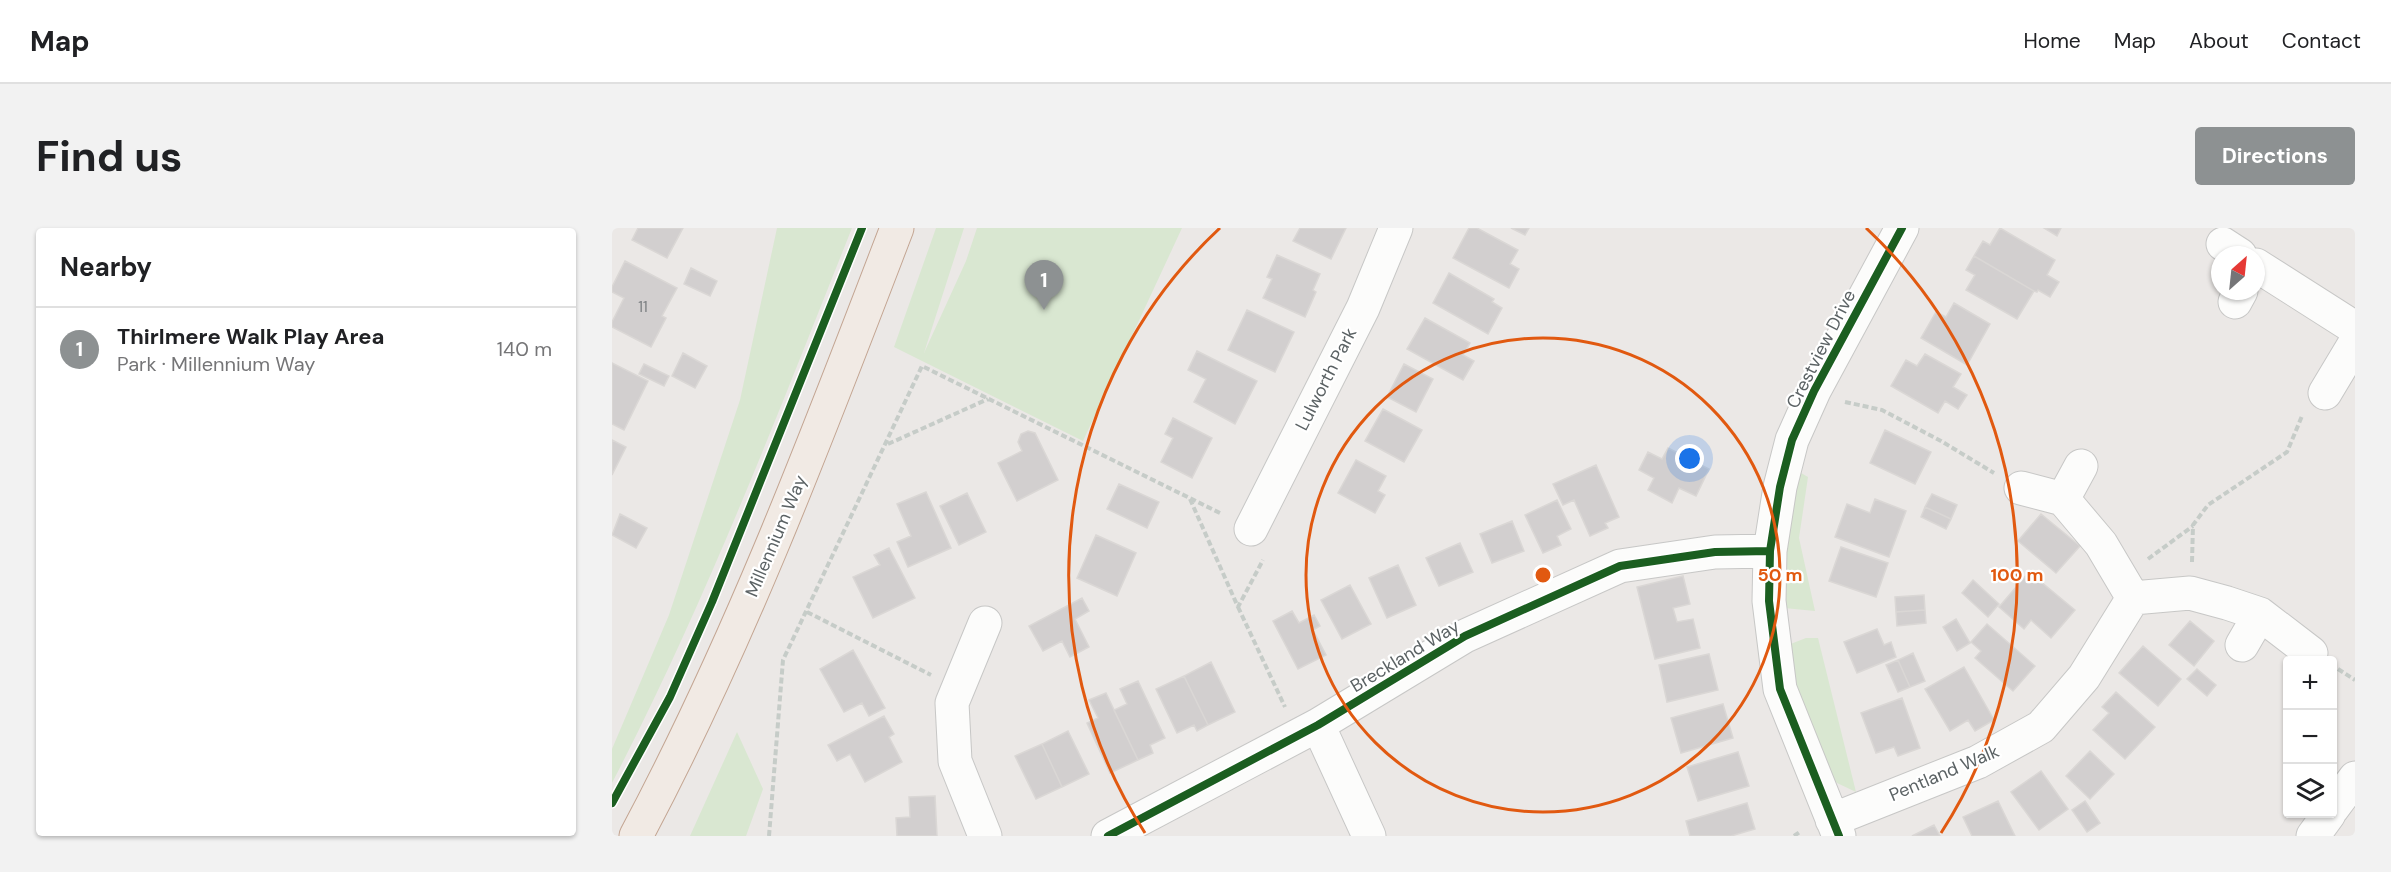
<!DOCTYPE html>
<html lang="en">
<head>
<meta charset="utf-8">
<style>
  body { margin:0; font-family:"DM Sans",sans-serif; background:#f2f2f2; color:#202124 }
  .controls { position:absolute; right:18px; bottom:18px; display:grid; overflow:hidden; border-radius:6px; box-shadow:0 2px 4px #0004 }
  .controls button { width:54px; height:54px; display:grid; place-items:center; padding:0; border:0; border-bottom:2px solid #e0e0e0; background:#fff; color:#202124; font:30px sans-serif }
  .compass { position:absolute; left:1599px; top:18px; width:54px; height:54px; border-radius:50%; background:#fff; box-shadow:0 2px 4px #0004; rotate:27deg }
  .you { position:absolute; left:1078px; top:231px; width:21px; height:21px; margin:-15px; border:4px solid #fff; border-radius:50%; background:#1a73e8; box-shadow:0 0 0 9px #1a73e833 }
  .badge { display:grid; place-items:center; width:39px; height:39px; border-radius:50%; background:#8d9192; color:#fff; font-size:20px; font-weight:700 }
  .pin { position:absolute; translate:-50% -50px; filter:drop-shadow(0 2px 3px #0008) }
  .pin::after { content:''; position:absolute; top:32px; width:21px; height:18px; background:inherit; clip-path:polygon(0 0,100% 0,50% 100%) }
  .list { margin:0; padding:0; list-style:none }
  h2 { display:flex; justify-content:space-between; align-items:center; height:78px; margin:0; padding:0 24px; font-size:26px }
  h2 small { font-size:20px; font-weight:400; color:#757577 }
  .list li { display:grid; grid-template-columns:39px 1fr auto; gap:18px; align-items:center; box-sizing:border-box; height:84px; padding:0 24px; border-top:2px solid #e0e0e0 }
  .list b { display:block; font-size:22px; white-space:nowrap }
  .list p { margin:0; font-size:20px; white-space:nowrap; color:#757577 }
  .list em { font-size:20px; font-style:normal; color:#757577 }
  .icon { flex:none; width:33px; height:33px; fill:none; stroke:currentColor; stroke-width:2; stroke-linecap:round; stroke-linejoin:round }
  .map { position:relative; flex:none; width:1743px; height:608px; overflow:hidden; border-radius:6px }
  header { display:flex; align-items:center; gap:36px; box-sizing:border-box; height:84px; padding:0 30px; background:#fff; border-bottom:2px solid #e0e0e0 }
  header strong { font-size:28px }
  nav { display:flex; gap:33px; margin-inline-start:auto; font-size:21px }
  .intro { display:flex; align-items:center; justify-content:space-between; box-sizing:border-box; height:144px; padding:0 36px }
  h1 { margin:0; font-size:42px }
  .button { padding:15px 27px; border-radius:6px; background:#8d9192; color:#fff; font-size:21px; font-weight:700 }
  main { display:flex; gap:36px; padding:0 36px }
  aside { flex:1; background:#fff; border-radius:6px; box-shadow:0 2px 4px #0004 }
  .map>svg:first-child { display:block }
</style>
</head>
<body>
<header>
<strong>Map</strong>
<nav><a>Home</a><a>Map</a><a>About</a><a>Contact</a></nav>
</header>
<div class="intro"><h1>Find us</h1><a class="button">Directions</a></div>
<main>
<aside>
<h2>Nearby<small></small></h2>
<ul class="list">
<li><span class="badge">1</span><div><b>Thirlmere Walk Play Area</b><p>Park · Millennium Way</p></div><em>140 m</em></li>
</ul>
</aside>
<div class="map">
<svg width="1743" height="608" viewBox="0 0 1743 608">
  <rect width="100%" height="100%" fill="#ebe8e6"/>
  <!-- green -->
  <path fill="#d9e7d1" d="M 165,0 L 240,0 C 165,188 93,376 0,555 L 0,521 L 57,387 L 128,172 Z
    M 324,0 L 352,0 L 312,125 L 354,33 L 365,0 L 570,0 L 471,213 L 282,119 Z
    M 1189,245 L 1196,249 L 1187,310 L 1203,383 L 1172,380 C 1171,334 1176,291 1189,245 Z
    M 1194,410 L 1206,410 L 1244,564 L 1225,555 L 1219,548 L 1188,472 L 1176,417 Z
    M 125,504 L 151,561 L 134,608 L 78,608 Z"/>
  <!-- building -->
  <path fill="#d2cfcf" stroke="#dad7d5" stroke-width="1.5" d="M 26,0 L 71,0 L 55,30 L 20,12 Z
    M 688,0 L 734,0 L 719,31 L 681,13 Z
    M 857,0 L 865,0 L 906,22 L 898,36 L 907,41 L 897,60 L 841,30 Z
    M 899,0 L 917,0 L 913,7 Z
    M 1388,0 L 1443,32 L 1435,47 L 1447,54 L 1438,69 L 1426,62 L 1425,64 L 1422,63 L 1362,28 L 1371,13 L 1378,17 Z
    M 1432,0 L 1449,0 L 1445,8 Z
    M 665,27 L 708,46 L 701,62 L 704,64 L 693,89 L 651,70 L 660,51 L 655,49 Z
    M 1362,28 L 1422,63 L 1405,91 L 1354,62 L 1363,47 L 1354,42 Z
    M 13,33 L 65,60 L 50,88 L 54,90 L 39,119 L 0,99 L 0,94 L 12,70 L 0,64 L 0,59 Z
    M 79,40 L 105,53 L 98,68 L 72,56 Z
    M 837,45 L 882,71 L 880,74 L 890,80 L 876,106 L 821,75 Z
    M 1342,75 L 1378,96 L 1355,137 L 1309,110 L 1324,84 L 1334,89 Z
    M 635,82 L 682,104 L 663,144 L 616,122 Z
    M 813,90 L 858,115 L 851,127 L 862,133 L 851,152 L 795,121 Z
    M 585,123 L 645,153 L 623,196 L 582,174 L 594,151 L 576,142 Z
    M 71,125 L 95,138 L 83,160 L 60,148 Z
    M 1313,126 L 1349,146 L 1341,159 L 1355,167 L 1346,181 L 1333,173 L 1326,185 L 1279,158 L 1294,132 L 1305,138 Z
    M 0,135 L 36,153 L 12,202 L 0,196 Z
    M 32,136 L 57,148 L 52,158 L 27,146 Z
    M 792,136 L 821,151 L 804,184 L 775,169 Z
    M 771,181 L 810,202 L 792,234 L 753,213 Z
    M 561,190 L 600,210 L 580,250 L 549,234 L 561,210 L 553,206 Z
    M 1273,202 L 1319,224 L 1303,256 L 1258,235 Z
    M 416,203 L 423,205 L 446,252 L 405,273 L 386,235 L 410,223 L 406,214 L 409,206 Z
    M 0,212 L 14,219 L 0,247 Z
    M 1056,220 L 1097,241 L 1084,268 L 1067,260 L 1060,275 L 1036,262 L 1042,250 L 1027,242 L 1036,224 L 1050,231 Z
    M 744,232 L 774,248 L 766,263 L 773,267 L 763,285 L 726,265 Z
    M 984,237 L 1007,289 L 993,295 L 996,300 L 978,308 L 962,272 L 951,277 L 941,256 Z
    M 507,256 L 547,274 L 535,300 L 495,281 Z
    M 314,264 L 339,320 L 296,339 L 285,314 L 299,308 L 285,276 Z
    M 355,265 L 374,304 L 347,317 L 328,278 Z
    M 1320,266 L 1345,277 L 1339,291 L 1313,279 Z
    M 1263,271 L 1294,283 L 1277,329 L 1223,309 L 1235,276 L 1258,285 Z
    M 945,272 L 959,301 L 945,308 L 949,317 L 931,325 L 913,287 Z
    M 1313,279 L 1339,291 L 1334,301 L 1309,289 Z
    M 8,286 L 35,300 L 24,320 L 0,307 Z
    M 1429,286 L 1468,318 L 1444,345 L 1406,313 Z
    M 900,293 L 912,323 L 880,335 L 868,306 Z
    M 484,307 L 524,325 L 505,368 L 465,350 Z
    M 848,315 L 861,344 L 827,358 L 814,330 Z
    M 1229,319 L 1276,335 L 1264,369 L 1217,353 Z
    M 277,320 L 303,370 L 261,390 L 241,349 L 268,337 L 262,327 Z
    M 786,337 L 804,377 L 775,390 L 757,350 Z
    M 1417,344 L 1463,382 L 1439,410 L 1419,392 L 1412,401 L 1387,379 Z
    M 1071,348 L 1078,376 L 1061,380 L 1065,394 L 1081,391 L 1088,420 L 1043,431 L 1025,359 Z
    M 1361,352 L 1387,376 L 1376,389 L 1350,365 Z
    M 738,357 L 759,396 L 730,411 L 709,372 Z
    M 1312,367 L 1313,382 L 1284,384 L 1283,369 Z
    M 470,370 L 477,383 L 463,391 L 477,419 L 458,429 L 450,413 L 431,423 L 417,398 Z
    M 1313,382 L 1314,395 L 1285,398 L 1284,384 Z
    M 680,383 L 687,395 L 702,387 L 708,398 L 701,402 L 714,427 L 686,441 L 661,393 Z
    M 1344,391 L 1358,415 L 1345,423 L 1331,399 Z
    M 1578,393 L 1602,413 L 1582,438 L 1557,417 Z
    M 1375,396 L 1423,438 L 1401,463 L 1363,430 L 1369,423 L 1359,414 Z
    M 1265,401 L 1272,417 L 1279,414 L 1284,429 L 1245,445 L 1232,414 Z
    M 1531,418 L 1569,451 L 1546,478 L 1507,445 Z
    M 241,422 L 273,480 L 257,488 L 250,475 L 232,484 L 208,441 Z
    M 1301,425 L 1313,453 L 1298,459 L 1286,432 Z
    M 1097,426 L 1106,462 L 1055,474 L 1047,437 Z
    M 1286,432 L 1298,459 L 1286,464 L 1274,437 Z
    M 599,434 L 623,484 L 596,497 L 572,448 Z
    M 1352,439 L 1382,492 L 1363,503 L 1356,492 L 1338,503 L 1313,461 Z
    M 1585,441 L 1604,457 L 1595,468 L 1575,451 Z
    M 572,448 L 596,497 L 585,503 L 582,497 L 565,505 L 544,461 Z
    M 526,453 L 553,510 L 538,517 L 541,525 L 526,532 L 502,482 L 515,476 L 508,461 Z
    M 1504,464 L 1543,499 L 1513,531 L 1481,502 L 1497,485 L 1490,479 Z
    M 494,465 L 526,532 L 498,545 L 475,495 L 486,490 L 477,472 Z
    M 1290,470 L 1308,520 L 1286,528 L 1282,519 L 1264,525 L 1249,485 Z
    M 1111,476 L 1121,510 L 1069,525 L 1059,490 Z
    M 272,488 L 282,506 L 277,509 L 290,534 L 253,554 L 238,526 L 225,533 L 216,517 Z
    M 456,503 L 477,546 L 450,559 L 430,516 Z
    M 430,516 L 450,559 L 424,571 L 403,528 Z
    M 1478,523 L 1502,546 L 1478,571 L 1454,548 Z
    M 1126,524 L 1137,558 L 1086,573 L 1075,539 Z
    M 1429,543 L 1456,581 L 1427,602 L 1399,564 Z
    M 323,568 L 325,608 L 285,608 L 284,590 L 298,589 L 297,569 Z
    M 1386,573 L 1403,608 L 1360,608 L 1351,589 Z
    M 1473,573 L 1488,595 L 1475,604 L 1460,582 Z
    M 1135,575 L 1143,601 L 1119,608 L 1078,608 L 1074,593 Z
    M 1322,597 L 1328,608 L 1300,608 Z"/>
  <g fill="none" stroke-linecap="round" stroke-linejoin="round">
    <!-- minor casing -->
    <g stroke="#c7c7c6" stroke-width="35">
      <path id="minor" d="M 1611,16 L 1628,27
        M 1644,37 L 1743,100
        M 1623,74 L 1629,63
        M 1713,165 L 1743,115
        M 1409,260 L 1451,271 L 1489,316 L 1521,370 L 1578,365 L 1615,375 L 1648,386 L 1699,425
        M 1451,271 L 1469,238
        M 639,301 L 751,80 L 784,0
        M 1630,417 L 1648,386
        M 706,497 L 757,608
        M 1720,581 L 1743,550
        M 1220,592 L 1366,534 L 1429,499 L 1472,449 L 1521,370
        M 373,608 L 343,533 L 340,475 L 373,395
        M 496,608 L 706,497 L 853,408 L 1008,338 L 1103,324 L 1158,323
        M 1227,608 L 1168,461 L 1157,373 L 1158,323 L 1168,259 L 1180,212 L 1202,163 L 1290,0
        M 1701,608 L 1717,586"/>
    </g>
    <!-- trunk casing -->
    <g stroke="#c3a592" stroke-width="35">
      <path id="trunk" d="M 24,608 C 128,413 206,206 285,0"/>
    </g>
    <!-- path -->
    <path stroke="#c6ccc8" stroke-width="4" stroke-dasharray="6 3" stroke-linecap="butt" d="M 1233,174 L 1270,182 L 1329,213 L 1382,245
      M 276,216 L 376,171
      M 578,271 L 626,379 L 651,332
      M 1536,331 L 1581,298
      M 1580,334 L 1581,297 L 1596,277 L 1675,224 L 1690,188
      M 626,379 L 673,479
      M 195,384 L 319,447
      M 1726,441 L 1743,452
      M 157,608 L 171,432 L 310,138 L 610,286
      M 1182,608 L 1189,603"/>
    <!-- minor -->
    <use href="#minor" stroke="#fcfcfb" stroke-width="33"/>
    <!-- trunk -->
    <use href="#trunk" stroke="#f1eae4" stroke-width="33"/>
    <!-- cycleway casing -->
    <g stroke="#fff" stroke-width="11">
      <path id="cycleway" d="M 0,575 L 58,469 L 100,374 L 250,0
        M 496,608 L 706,497 L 853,408 L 1008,338 L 1103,324 L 1158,323
        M 1227,608 L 1168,461 L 1157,373 L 1158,323 L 1168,259 L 1180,212 L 1202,163 L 1290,0"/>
    </g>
    <!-- cycleway -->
    <use href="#cycleway" stroke="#1b5e20" stroke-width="8"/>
  </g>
  <!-- distance rings -->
  <g fill="none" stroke="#e15910" stroke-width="3">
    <circle cx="931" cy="347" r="237"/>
    <path d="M533 605A474 474 0 0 1 608 0M1254 0A474 474 0 0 1 1329 605"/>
  </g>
  <g text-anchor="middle" stroke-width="4.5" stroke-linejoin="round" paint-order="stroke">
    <!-- number labels -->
    <g font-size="15" fill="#7a7e80">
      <text x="31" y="84">11</text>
    </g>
    <!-- street labels -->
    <g font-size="18" fill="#5b6264" stroke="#fff">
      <text transform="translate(1209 121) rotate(-63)" y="6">Crestview Drive</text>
      <text transform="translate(714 151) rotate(-63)" y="6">Lulworth Park</text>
      <text transform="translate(164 308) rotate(-67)" y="6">Millennium Way</text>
      <text transform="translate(793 428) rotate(-31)" y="6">Breckland Way</text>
      <text transform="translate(1332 545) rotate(-23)" y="6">Pentland Walk</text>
    </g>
  </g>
  <circle cx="931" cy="347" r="9" fill="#e15910" stroke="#fff" stroke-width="3"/>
  <g font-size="18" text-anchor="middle" font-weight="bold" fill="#e15910" stroke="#fff" stroke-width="4.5" stroke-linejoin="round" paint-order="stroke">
    <text x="1168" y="353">50 m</text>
    <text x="1405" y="353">100 m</text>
  </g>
</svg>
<div class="controls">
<button>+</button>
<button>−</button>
<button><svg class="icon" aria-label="layers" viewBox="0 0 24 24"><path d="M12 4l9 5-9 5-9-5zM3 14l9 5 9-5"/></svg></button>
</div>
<svg class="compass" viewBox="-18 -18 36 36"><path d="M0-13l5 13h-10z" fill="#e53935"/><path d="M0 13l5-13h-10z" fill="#757577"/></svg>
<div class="you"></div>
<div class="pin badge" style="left:432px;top:82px">1</div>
</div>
</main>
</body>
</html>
